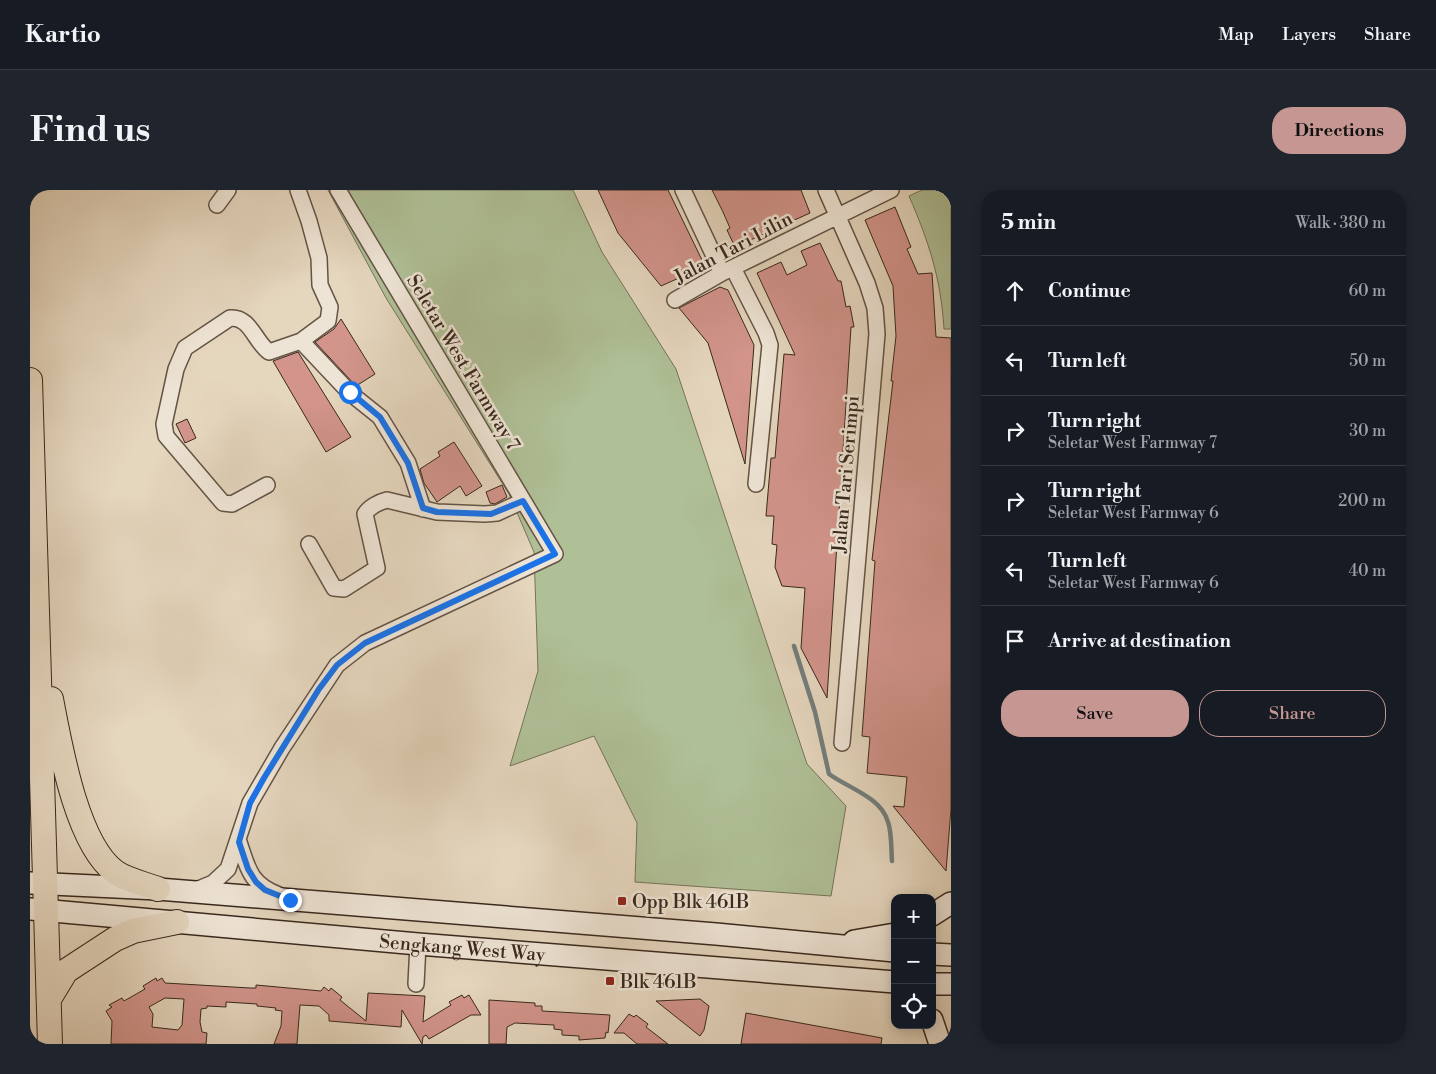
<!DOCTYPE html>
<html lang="en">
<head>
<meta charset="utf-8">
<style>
  body { margin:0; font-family:"Libre Bodoni",serif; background:#20242c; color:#f1f3f6 }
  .controls { position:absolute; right:15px; bottom:15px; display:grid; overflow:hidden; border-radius:10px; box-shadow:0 2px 12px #0003 }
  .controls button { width:45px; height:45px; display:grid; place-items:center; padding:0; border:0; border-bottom:1px solid #363941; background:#171b24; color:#f1f3f6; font:25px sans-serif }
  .stop { position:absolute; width:15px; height:15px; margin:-11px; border:4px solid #1a73e8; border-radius:50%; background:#fff }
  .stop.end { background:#1a73e8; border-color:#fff; box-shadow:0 1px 5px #0008 }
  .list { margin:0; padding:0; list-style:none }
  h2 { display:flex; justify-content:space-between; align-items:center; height:65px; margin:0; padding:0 20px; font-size:21px }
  h2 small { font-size:16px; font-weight:400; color:#9ea1a6 }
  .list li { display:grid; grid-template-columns:32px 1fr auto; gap:15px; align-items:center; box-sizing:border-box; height:70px; padding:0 20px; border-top:1px solid #363941 }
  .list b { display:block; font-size:19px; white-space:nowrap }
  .list p { margin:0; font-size:16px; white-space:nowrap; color:#9ea1a6 }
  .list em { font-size:16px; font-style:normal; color:#9ea1a6 }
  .actions { display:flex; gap:10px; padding:15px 20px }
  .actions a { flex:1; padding:11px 0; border:1px solid #c59692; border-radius:20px; text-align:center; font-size:18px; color:#c59692 }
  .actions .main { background:#c59692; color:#111 }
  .icon { flex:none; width:28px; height:28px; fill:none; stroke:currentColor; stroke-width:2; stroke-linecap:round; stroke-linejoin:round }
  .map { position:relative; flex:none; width:921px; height:854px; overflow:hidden; border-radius:20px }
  header { display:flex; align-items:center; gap:30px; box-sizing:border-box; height:70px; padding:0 25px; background:#171b24; border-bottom:1px solid #363941 }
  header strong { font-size:24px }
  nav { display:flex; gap:28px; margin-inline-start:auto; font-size:18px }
  .intro { display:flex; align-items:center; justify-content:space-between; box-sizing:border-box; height:120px; padding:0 30px }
  h1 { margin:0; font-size:35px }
  .button { padding:12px 22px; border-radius:20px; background:#c59692; color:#111; font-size:18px; font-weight:700 }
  main { display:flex; gap:30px; padding:0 30px }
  aside { flex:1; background:#171b24; border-radius:20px; box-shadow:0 2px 12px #0003 }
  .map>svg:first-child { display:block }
</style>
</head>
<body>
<header>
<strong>Kartio</strong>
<nav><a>Map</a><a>Layers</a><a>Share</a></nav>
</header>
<div class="intro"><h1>Find us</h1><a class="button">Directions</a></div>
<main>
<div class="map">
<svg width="921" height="854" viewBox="0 0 921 854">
  <rect width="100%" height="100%" fill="#e5d6be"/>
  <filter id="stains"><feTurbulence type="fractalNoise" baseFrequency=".004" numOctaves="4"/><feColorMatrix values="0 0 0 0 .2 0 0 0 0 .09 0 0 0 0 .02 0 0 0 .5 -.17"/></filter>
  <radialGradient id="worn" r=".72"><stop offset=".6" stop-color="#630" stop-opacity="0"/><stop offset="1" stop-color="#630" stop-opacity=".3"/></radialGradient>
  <!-- green -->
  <path fill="#afbf96" stroke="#74745a" d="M 298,0 L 543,0 L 572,62 L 646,179 L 777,574 L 816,616 L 801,706 L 605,692 L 607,633 L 564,546 L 480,576 L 508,481 L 504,362 L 479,304 L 356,108 Z
    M 892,0 L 921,0 L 921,139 L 914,139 C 911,89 899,52 879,6 Z"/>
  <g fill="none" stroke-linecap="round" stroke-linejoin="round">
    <!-- stream -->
    <path stroke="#737e7c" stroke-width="4.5" d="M 764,456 L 785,522 L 799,584 C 818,598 851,607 858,632 C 862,643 861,659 862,671"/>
  </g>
  <!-- building -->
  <path fill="#d2948b" stroke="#39281d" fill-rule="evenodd" d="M 568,0 L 638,0 L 672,70 L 669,79 L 631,96 L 588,43 Z
    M 682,0 L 771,0 L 780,23 L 705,57 L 697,40 L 700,38 L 693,22 Z
    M 865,17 L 881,57 L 877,59 L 888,84 L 902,83 L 906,147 L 921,148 L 921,619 L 916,681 L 863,616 L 874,617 L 877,587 L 837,583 L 840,547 L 832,546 L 845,371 L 842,370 L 863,191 L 861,191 L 866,146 L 863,96 L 835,30 Z
    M 790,53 L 808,91 L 811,91 L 816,117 L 820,116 L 824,137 L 821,137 L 797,508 L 771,458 L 775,398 L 752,396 L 745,377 L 747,355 L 742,354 L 744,326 L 736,326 L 741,268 L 745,268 L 754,164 L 765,165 L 727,83 L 751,72 L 757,85 L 777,75 L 771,61 Z
    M 690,97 L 698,100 L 724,155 L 715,274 L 678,153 L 649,118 Z
    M 311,129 L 345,184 L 326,196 L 285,152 L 304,139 Z
    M 268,162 L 321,247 L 296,262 L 243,171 Z
    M 157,229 L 166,248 L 155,253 L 146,234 Z
    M 424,252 L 452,296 L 436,306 L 430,296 L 407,312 L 394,293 L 390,279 L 410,266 L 408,262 Z
    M 472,295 L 477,307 L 465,314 L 460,313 L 456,302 Z
    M 126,788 L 127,791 L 132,788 L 135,793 L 220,798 L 226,798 L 226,795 L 291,801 L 294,797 L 299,801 L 301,798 L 312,807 L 310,810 L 336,831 L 338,803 L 395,806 L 393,832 L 421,815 L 419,812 L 432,805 L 434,808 L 439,805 L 451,825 L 441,825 L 399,849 L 396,845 L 393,847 L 392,854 L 372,820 L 371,837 L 299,831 L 299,825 L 289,816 L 270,815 L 267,854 L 244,854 L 251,836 L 252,821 L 245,820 L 246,818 L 227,816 L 227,814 L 196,812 L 196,817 L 177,816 L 177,818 L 171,819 L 170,832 L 172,842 L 177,843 L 176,854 L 81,854 L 82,831 L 76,821 L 82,817 L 79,815 L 92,808 L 94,811 L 115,799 L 113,796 ZM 135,808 L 154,809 L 152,835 L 148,840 L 122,837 L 123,824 L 119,817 Z
    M 670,809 L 679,816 L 674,840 L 670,846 L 626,811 Z
    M 459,810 L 505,813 L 505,816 L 512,816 L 512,821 L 580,825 L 578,843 L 576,842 L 575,848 L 549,850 L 549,846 L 532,845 L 532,840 L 524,839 L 524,835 L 485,833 L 477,837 L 476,854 L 459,854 Z
    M 716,823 L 852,848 L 851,854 L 711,854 Z
    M 599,824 L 604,827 L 606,825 L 618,834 L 616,837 L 638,854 L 607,854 L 594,843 L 584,843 Z"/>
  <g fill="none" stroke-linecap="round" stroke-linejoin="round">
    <!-- minor casing -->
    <g stroke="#645445" stroke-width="18">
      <path id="minor" d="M 653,0 L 692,83
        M 796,0 L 837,93 L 845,118 L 847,144 L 812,553
        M 187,15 L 198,0
        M 703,78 L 736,143 L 740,155 L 726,294
        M 645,110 L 692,83 L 861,0
        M 271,151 L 320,203 L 350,227 L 378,273 L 393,319
        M 237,295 L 202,314 L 193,313 L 136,246 L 134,234 L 146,179 L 155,158 L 200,128 C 220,126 225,152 239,162 L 271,151 L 298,131 L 300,117 L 290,95 L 289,68 L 279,31 L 268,0
        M 279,354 L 304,398 L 314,399 L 347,378 L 335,324 C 339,317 349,312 357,310 L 407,322 L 455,324 L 467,323 L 493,311
        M 209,652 C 218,679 220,694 249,705
        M 166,700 L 183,693 L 198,679 L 220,613 L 252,558 L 307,475 L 335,453 L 525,364 L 308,0
        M 386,794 L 388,754"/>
    </g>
    <!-- secondary casing -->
    <g stroke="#39281d" stroke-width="24">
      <g id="secondary">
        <path d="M 0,693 L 128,699 L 686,744 L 865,761"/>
        <path id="s1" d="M 0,719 L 388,754 L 865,792"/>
        <path d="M 902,725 L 921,713"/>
        <path d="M 824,751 L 865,744"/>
        <path d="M 902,764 L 921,765"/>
        <path d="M 902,794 L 921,794"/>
        <path d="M 902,830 L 910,854"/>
      </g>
    </g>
    <!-- primary casing -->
    <g stroke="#39281d" stroke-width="26">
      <path id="primary" d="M 0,190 L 20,854
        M 21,509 C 30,555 46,653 85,682 C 96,690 115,694 128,699
        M 19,809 L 36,781 L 85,749 L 103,741 L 147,732"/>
    </g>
    <!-- minor -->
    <use href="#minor" stroke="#eee4d5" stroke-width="15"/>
    <!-- secondary -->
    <use href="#secondary" stroke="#eee4d5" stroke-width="21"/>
    <!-- primary -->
    <use href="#primary" stroke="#e5d6be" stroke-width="24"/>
  </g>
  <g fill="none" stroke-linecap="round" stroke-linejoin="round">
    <!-- route -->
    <path stroke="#1a73e8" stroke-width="6" d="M 260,710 L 235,700 L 226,692 L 218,679 L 209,652 L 220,613 L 234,588 L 289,499 L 307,475 L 335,453 L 525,364 L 493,311 L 461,324 L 407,322 L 393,318 L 378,273 L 350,227 L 320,202"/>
  </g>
  <!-- markers -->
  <g fill="#8f2418" stroke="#eee4d5" stroke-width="2">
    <rect x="587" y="706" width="10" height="10" rx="2.5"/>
    <rect x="575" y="786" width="10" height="10" rx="2.5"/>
  </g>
  <g text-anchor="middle" stroke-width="5" stroke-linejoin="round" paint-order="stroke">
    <!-- street labels -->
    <g font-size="19" fill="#39281d" stroke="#eee4d5">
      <text transform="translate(703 57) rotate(-28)" y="7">Jalan Tari Lilin</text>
      <text transform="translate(434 172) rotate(59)" y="7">Seletar West Farmway 7</text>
      <text transform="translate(815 284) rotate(-85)" y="7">Jalan Tari Serimpi</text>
      <text dy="7" stroke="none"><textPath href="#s1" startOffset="434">Sengkang West Way</textPath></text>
    </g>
    <!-- poi labels -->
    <g font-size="19" fill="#39281d" stroke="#eee4d5" text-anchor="start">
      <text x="602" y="718">Opp Blk 461B</text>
      <text x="590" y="798">Blk 461B</text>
    </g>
  </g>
  <rect width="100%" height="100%" filter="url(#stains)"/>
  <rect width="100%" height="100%" fill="url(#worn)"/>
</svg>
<div class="controls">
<button>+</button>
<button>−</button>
<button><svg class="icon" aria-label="locate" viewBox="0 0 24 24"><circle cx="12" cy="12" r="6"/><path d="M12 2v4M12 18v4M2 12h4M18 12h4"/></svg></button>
</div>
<div class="stop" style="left:320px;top:202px"></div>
<div class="stop end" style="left:260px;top:710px"></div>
</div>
<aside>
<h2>5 min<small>Walk · 380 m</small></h2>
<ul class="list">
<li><svg class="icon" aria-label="ahead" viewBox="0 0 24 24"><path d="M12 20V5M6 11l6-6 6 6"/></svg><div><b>Continue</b></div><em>60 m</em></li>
<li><svg class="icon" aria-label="left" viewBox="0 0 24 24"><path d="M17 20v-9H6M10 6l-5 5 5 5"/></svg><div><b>Turn left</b></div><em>50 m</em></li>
<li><svg class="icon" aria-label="right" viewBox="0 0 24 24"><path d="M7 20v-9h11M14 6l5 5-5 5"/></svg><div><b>Turn right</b><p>Seletar West Farmway 7</p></div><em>30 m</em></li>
<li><svg class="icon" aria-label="right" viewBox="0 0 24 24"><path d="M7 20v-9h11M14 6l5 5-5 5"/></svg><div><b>Turn right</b><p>Seletar West Farmway 6</p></div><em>200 m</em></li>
<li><svg class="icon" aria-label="left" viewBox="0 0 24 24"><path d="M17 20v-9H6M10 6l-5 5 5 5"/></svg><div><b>Turn left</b><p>Seletar West Farmway 6</p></div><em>40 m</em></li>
<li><svg class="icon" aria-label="arrive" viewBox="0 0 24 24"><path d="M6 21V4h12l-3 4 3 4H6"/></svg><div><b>Arrive at destination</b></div></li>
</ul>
<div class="actions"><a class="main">Save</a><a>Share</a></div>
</aside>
</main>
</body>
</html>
